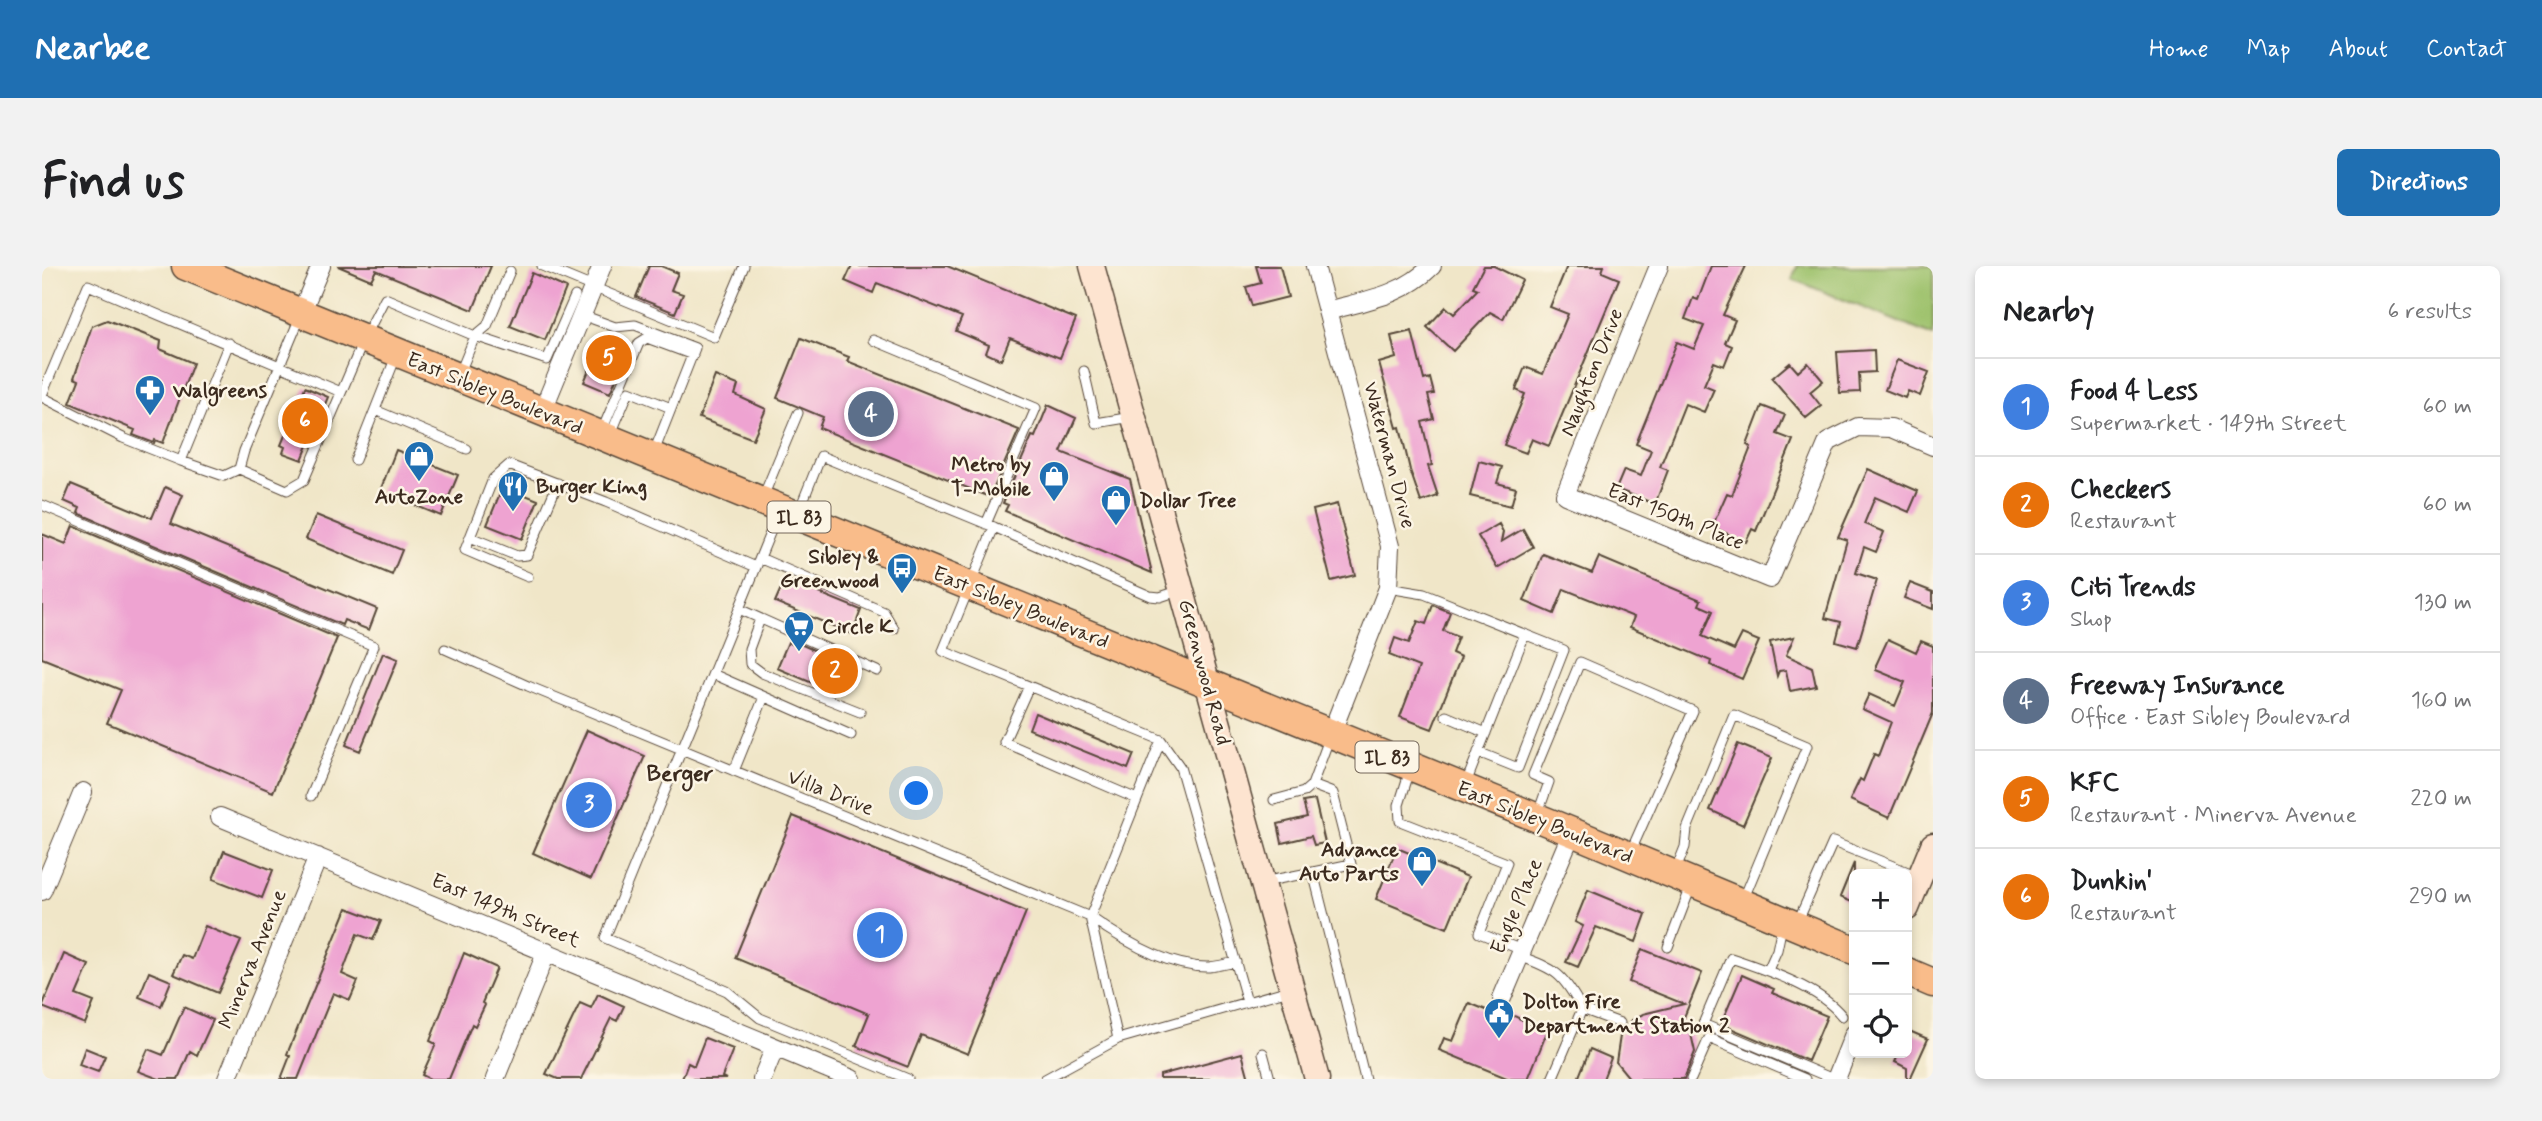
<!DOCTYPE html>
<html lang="en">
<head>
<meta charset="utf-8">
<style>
  body { margin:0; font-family:Mynerve,sans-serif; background:#f2f2f2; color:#202124 }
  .controls { position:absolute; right:21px; bottom:21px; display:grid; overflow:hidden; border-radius:10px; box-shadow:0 4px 10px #0003 }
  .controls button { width:63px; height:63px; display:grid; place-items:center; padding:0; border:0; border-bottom:2px solid #e0e0e0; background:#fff; color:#202124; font:35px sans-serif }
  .you { position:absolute; left:875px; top:528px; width:24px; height:24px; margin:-18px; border:5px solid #fff; border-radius:50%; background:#1a73e8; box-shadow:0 0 0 10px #1a73e833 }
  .badge { display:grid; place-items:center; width:46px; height:46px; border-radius:50%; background:#1f6fb2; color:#fff; font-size:23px; font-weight:700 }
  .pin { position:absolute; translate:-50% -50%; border:4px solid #fff; box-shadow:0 2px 7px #0006 }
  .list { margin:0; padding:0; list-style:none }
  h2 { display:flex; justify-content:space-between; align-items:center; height:91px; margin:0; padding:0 28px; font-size:30px }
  h2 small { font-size:23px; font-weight:400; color:#757577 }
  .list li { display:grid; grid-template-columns:46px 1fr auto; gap:21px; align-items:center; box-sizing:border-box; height:98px; padding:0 28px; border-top:2px solid #e0e0e0 }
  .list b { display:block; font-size:26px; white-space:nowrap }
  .list p { margin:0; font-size:23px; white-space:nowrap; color:#757577 }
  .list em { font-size:23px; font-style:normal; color:#757577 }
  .icon { flex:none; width:38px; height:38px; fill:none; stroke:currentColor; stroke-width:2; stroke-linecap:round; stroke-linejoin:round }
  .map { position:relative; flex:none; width:1891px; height:813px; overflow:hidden; border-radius:10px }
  header { display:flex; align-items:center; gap:42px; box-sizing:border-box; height:98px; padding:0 35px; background:#1f6fb2; color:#fff }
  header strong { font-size:33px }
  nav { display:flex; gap:38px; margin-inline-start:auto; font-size:24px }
  .intro { display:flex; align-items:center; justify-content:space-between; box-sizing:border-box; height:168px; padding:0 42px }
  h1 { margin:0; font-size:49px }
  .button { padding:18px 32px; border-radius:10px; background:#1f6fb2; color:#fff; font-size:24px; font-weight:700 }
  main { display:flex; gap:42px; padding:0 42px }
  aside { flex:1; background:#fff; border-radius:10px; box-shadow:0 4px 10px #0003 }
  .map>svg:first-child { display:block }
</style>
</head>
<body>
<header>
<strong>Nearbee</strong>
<nav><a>Home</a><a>Map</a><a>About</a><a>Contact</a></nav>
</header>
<div class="intro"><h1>Find us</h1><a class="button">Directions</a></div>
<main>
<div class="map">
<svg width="1891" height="813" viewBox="0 0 1891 813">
  <rect width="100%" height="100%" fill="#fcf5e5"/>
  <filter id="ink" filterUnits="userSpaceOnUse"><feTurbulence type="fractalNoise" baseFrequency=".0143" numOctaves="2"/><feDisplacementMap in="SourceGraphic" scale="14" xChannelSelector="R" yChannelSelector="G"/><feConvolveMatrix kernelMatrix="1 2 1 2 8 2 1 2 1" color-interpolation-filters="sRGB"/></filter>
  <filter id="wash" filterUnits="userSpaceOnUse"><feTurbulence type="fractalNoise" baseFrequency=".00686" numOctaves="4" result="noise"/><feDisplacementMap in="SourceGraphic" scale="28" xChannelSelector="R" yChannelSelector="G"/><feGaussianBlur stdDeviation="1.57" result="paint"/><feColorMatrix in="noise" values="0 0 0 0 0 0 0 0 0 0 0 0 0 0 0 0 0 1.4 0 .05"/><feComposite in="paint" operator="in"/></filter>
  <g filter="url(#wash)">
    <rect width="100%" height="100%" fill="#f0e6c8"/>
    <!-- green -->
    <path fill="#9cc16b" stroke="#6c7644" stroke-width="2" d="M 1755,0 L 1891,0 L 1891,70 L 1750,13 Z"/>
    <g id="blocks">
      <!-- building -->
      <path fill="#eea3d1" d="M 296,0 L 449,0 L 431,44 L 334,4 L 329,14 Z
        M 607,0 L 619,0 L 636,7 L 629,24 L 641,28 L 633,47 L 594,31 Z
        M 810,0 L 905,0 L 1034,53 L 1018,92 L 968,72 L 959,94 L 944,87 L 947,79 L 914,65 L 920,51 L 835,17 L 831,27 L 803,15 Z
        M 1214,0 L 1238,0 L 1246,31 L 1210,40 L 1204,21 L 1219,17 Z
        M 1442,0 L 1452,0 L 1480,14 L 1461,53 L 1448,46 L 1411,85 L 1385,61 L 1404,41 L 1412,48 L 1436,23 L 1431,21 Z
        M 1525,0 L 1562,0 L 1560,6 L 1577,13 L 1507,180 L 1490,173 L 1484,187 L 1462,179 L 1483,128 L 1474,124 L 1483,101 L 1501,108 L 1526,48 L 1508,41 Z
        M 1669,0 L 1704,0 L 1681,49 L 1693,54 L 1683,77 L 1690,80 L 1682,100 L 1672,96 L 1662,119 L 1672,123 L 1662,146 L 1643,138 L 1618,201 L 1626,204 L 1613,238 L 1574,223 L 1582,204 L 1599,210 L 1609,184 L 1594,178 L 1635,76 L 1652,83 L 1662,60 L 1643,53 L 1651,32 L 1656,34 Z
        M 490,7 L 524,22 L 503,74 L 468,60 Z
        M 65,54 L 119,75 L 118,83 L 151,97 L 121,177 L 113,174 L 112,177 L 91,169 L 93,164 L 28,137 L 37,114 L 32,112 L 50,60 Z
        M 1370,65 L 1382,114 L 1388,112 L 1392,128 L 1386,129 L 1392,153 L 1380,156 L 1390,199 L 1386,200 L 1396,230 L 1379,236 L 1368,204 L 1358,161 L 1355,162 L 1337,97 L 1354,92 L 1349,70 Z
        M 562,69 L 588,80 L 568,127 L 542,116 Z
        M 759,72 L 807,91 L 805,95 L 977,164 L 948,231 L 777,162 L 781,151 L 735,132 Z
        M 1832,84 L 1833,106 L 1817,107 L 1818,126 L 1798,127 L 1795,86 Z
        M 1855,94 L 1887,106 L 1878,130 L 1866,125 L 1863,132 L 1843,124 Z
        M 1748,97 L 1756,106 L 1766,97 L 1781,115 L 1768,126 L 1779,140 L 1764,152 L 1730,112 Z
        M 673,110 L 696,119 L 693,129 L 724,143 L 711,173 L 657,152 Z
        M 263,121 L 286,131 L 260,194 L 241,187 L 243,181 L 239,179 Z
        M 1006,139 L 1034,152 L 1019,186 L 1088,213 L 1110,307 L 963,245 L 966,239 L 961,237 L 990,170 L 993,171 Z
        M 1720,140 L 1743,149 L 1735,168 L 1751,174 L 1714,265 L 1710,263 L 1704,276 L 1670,261 L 1685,227 L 1690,229 L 1709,181 L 1705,179 Z
        M 354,184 L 416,209 L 399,250 L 338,225 Z
        M 1437,195 L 1460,201 L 1455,217 L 1474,222 L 1469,240 L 1428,230 Z
        M 1826,203 L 1876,225 L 1867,246 L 1833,231 L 1822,258 L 1842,266 L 1834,286 L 1822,281 L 1814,307 L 1835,314 L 1815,381 L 1794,375 L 1799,356 L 1783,352 L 1805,274 L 1796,271 Z
        M 29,218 L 110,252 L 123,221 L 141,229 L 129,258 L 335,343 L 327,364 L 302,354 L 300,359 L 36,247 L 38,242 L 22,235 Z
        M 461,220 L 496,234 L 480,273 L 445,259 Z
        M 1295,238 L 1313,309 L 1289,315 L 1271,244 Z
        M 274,249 L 360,284 L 350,309 L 264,273 Z
        M 1457,258 L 1461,266 L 1459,276 L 1481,263 L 1491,281 L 1455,302 L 1436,270 Z
        M 31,260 L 295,372 L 231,526 L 65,457 L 79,424 L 0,392 L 0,268 L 24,278 Z
        M 1501,288 L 1550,307 L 1557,291 L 1659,334 L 1657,339 L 1671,345 L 1660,370 L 1692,384 L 1700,368 L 1717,375 L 1700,413 L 1668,399 L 1669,395 L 1588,361 L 1592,351 L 1522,323 L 1512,348 L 1482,335 Z
        M 743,313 L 819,344 L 810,368 L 733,336 Z
        M 1868,317 L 1891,326 L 1891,343 L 1862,332 Z
        M 1391,339 L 1408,346 L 1401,365 L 1416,371 L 1410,387 L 1419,391 L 1390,463 L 1358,451 L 1377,401 L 1347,389 L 1353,372 L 1367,377 L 1376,355 L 1384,358 Z
        M 1752,371 L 1744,389 L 1770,401 L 1774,420 L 1748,425 L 1744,404 L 1737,405 L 1735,410 L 1728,376 Z
        M 1846,373 L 1874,386 L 1879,375 L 1891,380 L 1891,447 L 1847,552 L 1808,534 L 1818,513 L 1821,515 L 1832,488 L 1836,490 L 1849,456 L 1820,443 L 1827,428 L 1853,440 L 1863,416 L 1834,404 L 1834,399 Z
        M 746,376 L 754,380 L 756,377 L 807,400 L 800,419 L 793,416 L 789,425 L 735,402 Z
        M 341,387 L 356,393 L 318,485 L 304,479 Z
        M 993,447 L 1092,488 L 1086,503 L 987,463 Z
        M 545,464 L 603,490 L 549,613 L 491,587 Z
        M 1696,478 L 1730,492 L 1701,559 L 1668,544 Z
        M 1273,534 L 1283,577 L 1272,579 L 1269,570 L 1240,577 L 1236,558 L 1265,551 L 1261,536 Z
        M 751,550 L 984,646 L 926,788 L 879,769 L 866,801 L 814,780 L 827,748 L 693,692 Z
        M 1355,582 L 1426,611 L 1405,662 L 1334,633 Z
        M 182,585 L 231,604 L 220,632 L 171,613 Z
        M 1812,597 L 1812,637 L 1798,631 Z
        M 1546,624 L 1604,648 L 1594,676 L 1554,661 L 1536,701 L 1524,696 L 1541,660 L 1533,656 Z
        M 305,642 L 339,655 L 331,674 L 315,668 L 300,708 L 316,715 L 308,734 L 291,727 L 256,813 L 239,813 L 248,790 L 245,788 Z
        M 163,660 L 199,675 L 176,727 L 131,708 L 140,689 L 150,693 Z
        M 1600,683 L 1660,707 L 1640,756 L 1649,768 L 1653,786 L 1642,813 L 1588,813 L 1574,796 L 1578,770 L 1590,754 L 1601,748 L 1642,738 L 1587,716 Z
        M 422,687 L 455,702 L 440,737 L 443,739 L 433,760 L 430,758 L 407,813 L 388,813 L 380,809 L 394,778 L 388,775 Z
        M 22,688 L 47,699 L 34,729 L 52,736 L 43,758 L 0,741 Z
        M 107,706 L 129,715 L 119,740 L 97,731 Z
        M 1700,709 L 1732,723 L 1730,727 L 1785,750 L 1766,795 L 1679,758 Z
        M 556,728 L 582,740 L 575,755 L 569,752 L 539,813 L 516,813 L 504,808 L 538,737 L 549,742 Z
        M 1427,737 L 1454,748 L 1458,743 L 1505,766 L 1486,813 L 1467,813 L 1397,784 L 1402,772 L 1411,775 Z
        M 142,741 L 171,754 L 155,789 L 148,785 L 136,813 L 117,813 L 96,805 L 106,783 L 121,789 Z
        M 1865,764 L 1886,773 L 1868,813 L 1865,813 L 1865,802 L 1853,796 L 1857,787 L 1865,787 Z
        M 663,772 L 691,783 L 680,811 L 684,813 L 640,813 L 646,797 L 652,800 Z
        M 43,782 L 63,790 L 56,806 L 37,799 Z
        M 1548,783 L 1569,792 L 1561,813 L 1536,813 Z
        M 1200,787 L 1207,813 L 1118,813 L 1118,809 Z"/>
    </g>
  </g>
  <g filter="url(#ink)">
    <use href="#blocks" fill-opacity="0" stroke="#564638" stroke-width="2"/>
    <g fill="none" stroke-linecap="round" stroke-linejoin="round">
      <!-- lane casing -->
      <g stroke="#564638" stroke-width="11">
        <path id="lane" d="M 500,0 L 672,71 L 702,0
          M 540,49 L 573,61 L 593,59 L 653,82 L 612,186
          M 831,74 L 994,142 L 944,258
          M 1042,105 L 1054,157 L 1090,151
          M 417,109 L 433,70 L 445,60 L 468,5
          M 0,129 L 46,19 L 299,126
          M 0,131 L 81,172 L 139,195 L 187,77
          M 333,144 L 425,183
          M 559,167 L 597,77 L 605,72 L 651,89
          M 569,168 L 587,125 L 629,142
          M 313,194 L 355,88
          M 139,195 L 182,210 L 197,203 L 245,224 L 262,214 L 322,73 L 343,32 L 433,70 L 505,94 L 533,30
          M 197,203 L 202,185 L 259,49
          M 721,231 L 756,147
          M 0,239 L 332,380 L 269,530
          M 737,245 L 563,672 L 685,725 L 718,752 L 866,813
          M 757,245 L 779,190 L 952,261 L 901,385 L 1119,474 L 1048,651
          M 952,261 L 1108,330 L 1118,331 L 1139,324
          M 428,271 L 475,290 L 485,289 L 516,217
          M 718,292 L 842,346 L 852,363
          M 486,311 L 423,284 L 451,213 L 467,199 L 564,236 L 714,301
          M 1346,322 L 1382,328 L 1522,384 L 1476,502 L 1436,486
          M 697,343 L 835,405
          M 718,353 L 707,383 L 708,398 L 720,407 L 818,446
          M 403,383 L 486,420 L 1048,651 C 1079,673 1127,702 1167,701 C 1176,700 1185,698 1194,696
          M 671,408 L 809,469
          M 987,420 L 962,476 L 1095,533
          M 1404,450 L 1444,467
          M 1119,474 L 1138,501 L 1205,736
          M 1368,504 L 1357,539 L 1358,555 L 1465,597 L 1437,667 L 1480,684
          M 692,505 L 722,431
          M 1424,517 L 1483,368
          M 1232,534 L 1262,526 L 1270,519
          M 1496,547 L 1507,516 L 1491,509 L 1538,396 L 1651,445 L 1588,587
          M 1271,606 L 1309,598 L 1291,527 L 1270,519 L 1287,473
          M 1633,606 L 1643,581 L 1645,563 L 1692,449 L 1765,480 L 1702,632
          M 1221,616 L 1271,606 L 1323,813
          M 1048,651 L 1076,773 L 1247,724
          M 1756,655 L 1791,576 L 1876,610
          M 1626,681 L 1650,618
          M 1477,690 C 1514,703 1521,708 1540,743 L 1510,813
          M 1726,704 L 1735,684 L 1740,660
          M 1540,743 L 1578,757
          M 1221,787 L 1228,813
          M 1003,813 L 1076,773
          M 1649,813 L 1667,772 L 1763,813
          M 1791,813 L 1661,758 L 1689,692 C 1724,704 1777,721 1800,750"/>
      </g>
      <!-- street casing -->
      <g stroke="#564638" stroke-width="20">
        <path id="street" d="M 1273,0 L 1348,280 L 1346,322 L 1289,468
          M 1617,0 L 1523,229 L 1728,313 L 1786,176 L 1816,161 L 1849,162 L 1891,180
          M 1285,45 C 1325,34 1360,30 1390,0
          M 259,47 L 279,0
          M 500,146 L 560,0
          M 178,551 L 810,813
          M 0,625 L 41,526
          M 1460,732 L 1530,566
          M 185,813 L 276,591
          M 453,813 L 505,685
          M 720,813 L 733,781
          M 1794,813 L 1812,768"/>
      </g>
      <!-- secondary casing -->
      <g stroke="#564638" stroke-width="27">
        <path id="secondary" d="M 1050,0 L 1275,813
          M 1865,642 L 1891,579"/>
      </g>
      <!-- primary casing -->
      <g stroke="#564638" stroke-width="31">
        <path id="primary" d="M 144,0 L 1530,566 L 1812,684
          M 1865,706 L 1891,717"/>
      </g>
      <!-- lane -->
      <use href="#lane" stroke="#fff" stroke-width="9"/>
      <!-- street -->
      <use href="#street" stroke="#fff" stroke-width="18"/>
      <!-- secondary -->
      <use href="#secondary" stroke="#fde4d0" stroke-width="24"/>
      <!-- primary -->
      <use href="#primary" stroke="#f9bc8a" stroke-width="28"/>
    </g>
  </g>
  <!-- icons -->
  <defs>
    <g id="pharmacy-pin" transform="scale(1.575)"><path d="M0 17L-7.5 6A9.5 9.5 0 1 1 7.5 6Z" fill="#1f6fb2" stroke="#fcf5e5"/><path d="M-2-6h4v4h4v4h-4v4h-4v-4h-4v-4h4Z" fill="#fff"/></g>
    <g id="shop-pin" transform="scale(1.575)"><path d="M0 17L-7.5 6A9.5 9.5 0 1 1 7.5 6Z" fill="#1f6fb2" stroke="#fcf5e5"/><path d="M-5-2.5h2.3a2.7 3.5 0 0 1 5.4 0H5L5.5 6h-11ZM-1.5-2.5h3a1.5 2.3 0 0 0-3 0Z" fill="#fff"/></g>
    <g id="restaurant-pin" transform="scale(1.575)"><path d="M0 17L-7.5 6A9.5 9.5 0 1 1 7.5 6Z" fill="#1f6fb2" stroke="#fcf5e5"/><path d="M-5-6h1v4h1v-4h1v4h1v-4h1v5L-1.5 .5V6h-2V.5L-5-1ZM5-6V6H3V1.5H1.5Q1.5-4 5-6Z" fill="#fff"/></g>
    <g id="bus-pin" transform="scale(1.575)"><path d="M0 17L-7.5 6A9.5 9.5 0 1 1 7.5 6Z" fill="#1f6fb2" stroke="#fcf5e5"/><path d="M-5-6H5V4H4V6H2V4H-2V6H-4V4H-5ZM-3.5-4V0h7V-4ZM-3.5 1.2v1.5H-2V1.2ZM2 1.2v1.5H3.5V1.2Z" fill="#fff"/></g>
    <g id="supermarket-pin" transform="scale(1.575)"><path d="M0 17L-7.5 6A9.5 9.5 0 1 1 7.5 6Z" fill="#1f6fb2" stroke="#fcf5e5"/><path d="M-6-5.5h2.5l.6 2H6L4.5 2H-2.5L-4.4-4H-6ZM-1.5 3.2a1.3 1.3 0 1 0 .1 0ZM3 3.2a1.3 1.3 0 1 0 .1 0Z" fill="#fff"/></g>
    <g id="civic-pin" transform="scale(1.575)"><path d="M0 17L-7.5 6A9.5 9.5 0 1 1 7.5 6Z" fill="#1f6fb2" stroke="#fcf5e5"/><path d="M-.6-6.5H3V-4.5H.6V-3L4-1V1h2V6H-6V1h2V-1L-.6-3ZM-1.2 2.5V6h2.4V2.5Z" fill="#fff"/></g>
  </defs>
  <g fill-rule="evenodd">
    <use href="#pharmacy-pin" x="108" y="124"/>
    <use href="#shop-pin" x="377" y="190"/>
    <use href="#shop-pin" x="1012" y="210"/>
    <use href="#restaurant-pin" x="471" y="220"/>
    <use href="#shop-pin" x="1074" y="234"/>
    <use href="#bus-pin" x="860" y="302"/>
    <use href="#supermarket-pin" x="757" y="360"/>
    <use href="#shop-pin" x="1380" y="595"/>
    <use href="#civic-pin" x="1457" y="747"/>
  </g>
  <g text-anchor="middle" stroke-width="5" stroke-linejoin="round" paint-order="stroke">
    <!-- shield labels -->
    <g fill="#fcf5e5" stroke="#75675a" stroke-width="2">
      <rect x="725.5" y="235.5" width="63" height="31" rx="5"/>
      <rect x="1313.5" y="475.5" width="63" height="31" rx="5"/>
    </g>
    <g font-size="19" font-weight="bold" fill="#3b2a1e">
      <text x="757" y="258">IL 83</text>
      <text x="1345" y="498">IL 83</text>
    </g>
    <!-- street labels -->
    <g font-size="21" fill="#3b2a1e" stroke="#fcf5e5">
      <text transform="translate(1549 106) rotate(-68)" y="7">Naughton Drive</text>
      <text transform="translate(453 127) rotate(22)" y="7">East Sibley Boulevard</text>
      <text transform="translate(1348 189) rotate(75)" y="7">Waterman Drive</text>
      <text transform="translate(1634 250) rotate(22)" y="7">East 150th Place</text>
      <text transform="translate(979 341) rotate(22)" y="7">East Sibley Boulevard</text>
      <text transform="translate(1163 406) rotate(75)" y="7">Greenwood Road</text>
      <text transform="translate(789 526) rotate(22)" y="7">Villa Drive</text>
      <text transform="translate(1503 556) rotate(22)" y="7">East Sibley Boulevard</text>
      <text transform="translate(1474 640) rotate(-67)" y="7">Engle Place</text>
      <text transform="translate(464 644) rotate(23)" y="7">East 149th Street</text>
      <text transform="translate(210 693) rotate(-68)" y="7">Minerva Avenue</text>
    </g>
    <!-- poi labels -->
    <g font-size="21" font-weight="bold" fill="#3b2a1e" stroke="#fcf5e5" text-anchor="start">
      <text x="131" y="131">Walgreens</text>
      <text x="989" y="205" text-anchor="end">Metro by<tspan x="989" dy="24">T-Mobile</tspan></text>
      <text x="494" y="227">Burger King</text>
      <text x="377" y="237" text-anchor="middle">AutoZone</text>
      <text x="1097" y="241">Dollar Tree</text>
      <text x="837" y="297" text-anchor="end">Sibley &amp;<tspan x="837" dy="24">Greenwood</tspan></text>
      <text x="780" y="367">Circle K</text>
      <text x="1357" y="590" text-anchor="end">Advance<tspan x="1357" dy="24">Auto Parts</tspan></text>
      <text x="1480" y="742">Dolton Fire<tspan x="1480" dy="24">Department Station 2</tspan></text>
    </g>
    <!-- neighbourhood labels -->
    <g font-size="23" font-weight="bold" fill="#3b2a1e" stroke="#fcf5e5">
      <text x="638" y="515">Berger</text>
    </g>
  </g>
</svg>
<div class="controls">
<button>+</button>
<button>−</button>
<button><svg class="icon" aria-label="locate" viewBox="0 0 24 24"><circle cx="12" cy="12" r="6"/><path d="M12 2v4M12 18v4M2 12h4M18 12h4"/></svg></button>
</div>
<div class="you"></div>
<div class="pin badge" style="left:838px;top:669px;background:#3f7fe0">1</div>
<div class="pin badge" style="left:793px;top:405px;background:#e8710a">2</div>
<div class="pin badge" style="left:547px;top:539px;background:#3f7fe0">3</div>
<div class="pin badge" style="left:829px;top:148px;background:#5c6f8a">4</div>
<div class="pin badge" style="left:567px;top:92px;background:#e8710a">5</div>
<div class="pin badge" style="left:263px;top:155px;background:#e8710a">6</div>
</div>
<aside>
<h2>Nearby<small>6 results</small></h2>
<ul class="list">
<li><span class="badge" style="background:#3f7fe0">1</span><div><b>Food 4 Less</b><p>Supermarket · 149th Street</p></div><em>60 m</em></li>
<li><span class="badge" style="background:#e8710a">2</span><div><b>Checkers</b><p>Restaurant</p></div><em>60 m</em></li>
<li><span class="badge" style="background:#3f7fe0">3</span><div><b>Citi Trends</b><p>Shop</p></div><em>130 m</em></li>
<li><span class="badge" style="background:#5c6f8a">4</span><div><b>Freeway Insurance</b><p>Office · East Sibley Boulevard</p></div><em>160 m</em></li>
<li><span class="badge" style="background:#e8710a">5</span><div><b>KFC</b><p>Restaurant · Minerva Avenue</p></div><em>220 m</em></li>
<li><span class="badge" style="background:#e8710a">6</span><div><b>Dunkin'</b><p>Restaurant</p></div><em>290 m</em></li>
</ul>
</aside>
</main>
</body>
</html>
